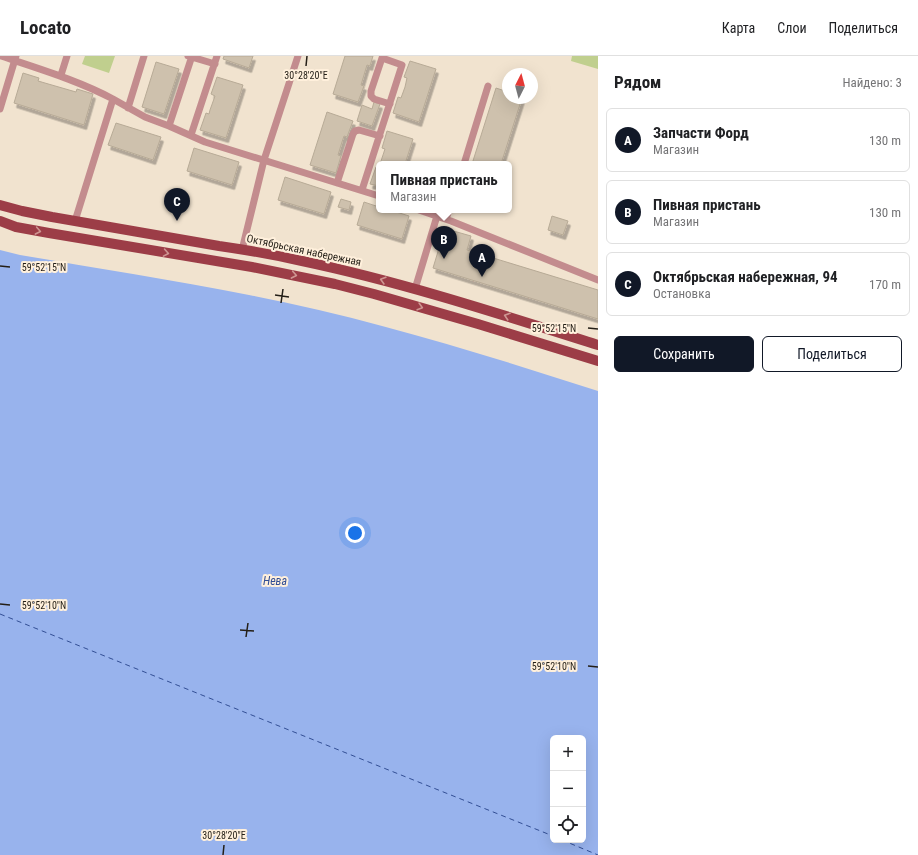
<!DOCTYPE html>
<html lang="ru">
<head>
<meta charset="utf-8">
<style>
  body { margin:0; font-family:"Roboto Condensed",sans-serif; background:#f2f2f2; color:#202124 }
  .controls { position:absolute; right:12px; bottom:12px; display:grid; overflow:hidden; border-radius:6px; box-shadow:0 4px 16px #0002 }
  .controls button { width:36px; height:36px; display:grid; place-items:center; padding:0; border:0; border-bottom:1px solid #e0e0e0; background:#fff; color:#202124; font:20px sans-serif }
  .compass { position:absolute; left:502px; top:12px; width:36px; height:36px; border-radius:50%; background:#fff; box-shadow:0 4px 16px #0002; rotate:6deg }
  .you { position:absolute; left:355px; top:477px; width:14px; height:14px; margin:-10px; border:3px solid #fff; border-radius:50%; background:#1a73e8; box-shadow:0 0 0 6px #1a73e833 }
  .badge { display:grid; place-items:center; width:26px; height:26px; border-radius:50%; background:#111827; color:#fff; font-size:13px; font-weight:700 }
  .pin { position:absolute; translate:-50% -33px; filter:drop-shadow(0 1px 2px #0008) }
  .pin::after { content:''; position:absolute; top:21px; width:14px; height:12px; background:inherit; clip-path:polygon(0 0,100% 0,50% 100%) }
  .popup { position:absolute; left:376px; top:105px; width:136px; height:52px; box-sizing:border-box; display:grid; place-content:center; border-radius:6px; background:#fff; filter:drop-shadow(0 1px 3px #0005); font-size:13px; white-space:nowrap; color:#757577 }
  .popup b { font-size:15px; color:#202124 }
  .popup::after { content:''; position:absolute; left:50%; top:100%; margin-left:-8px; border:8px solid transparent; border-top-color:#fff }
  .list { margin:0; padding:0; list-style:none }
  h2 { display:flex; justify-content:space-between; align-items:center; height:52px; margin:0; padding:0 16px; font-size:17px }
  h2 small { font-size:13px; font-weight:400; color:#757577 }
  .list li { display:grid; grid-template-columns:26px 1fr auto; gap:12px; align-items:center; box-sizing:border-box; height:64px; margin:0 8px 8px; padding:0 8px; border:1px solid #e0e0e0; border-radius:6px }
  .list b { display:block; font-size:15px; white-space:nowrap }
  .list p { margin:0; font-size:13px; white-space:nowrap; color:#757577 }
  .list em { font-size:13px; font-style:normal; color:#757577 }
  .actions { display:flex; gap:8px; padding:12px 16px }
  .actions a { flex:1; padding:9px 0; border:1px solid #111827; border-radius:6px; text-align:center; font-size:14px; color:#111827 }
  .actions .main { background:#111827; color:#fff }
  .icon { flex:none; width:22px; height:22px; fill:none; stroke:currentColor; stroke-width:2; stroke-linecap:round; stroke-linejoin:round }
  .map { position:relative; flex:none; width:598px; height:799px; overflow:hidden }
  header { display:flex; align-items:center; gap:24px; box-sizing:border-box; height:56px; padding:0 20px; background:#fff; border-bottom:1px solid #e0e0e0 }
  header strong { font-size:19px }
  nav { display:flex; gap:22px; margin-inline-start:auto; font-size:14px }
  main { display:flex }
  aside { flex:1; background:#fff }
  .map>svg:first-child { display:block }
</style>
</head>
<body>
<header>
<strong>Locato</strong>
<nav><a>Карта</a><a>Слои</a><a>Поделиться</a></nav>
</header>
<main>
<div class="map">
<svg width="598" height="799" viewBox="0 0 598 799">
  <defs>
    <filter id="shadow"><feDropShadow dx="2.5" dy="4.5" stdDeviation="0" flood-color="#0004"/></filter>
  </defs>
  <rect width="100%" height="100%" fill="#f1e3cf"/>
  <!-- green -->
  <path fill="#c0cf8e" d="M 85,0 L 115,0 L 109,17 L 82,8 Z
    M 572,0 L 598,0 L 598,13 L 571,5 Z"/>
  <!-- water -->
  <path fill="#98b3ed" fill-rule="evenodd" d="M 0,194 L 20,199 C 96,212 173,224 249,239 C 368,262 483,298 598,335 L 598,799 L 0,799 ZM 553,682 L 583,682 L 583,784 L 553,784 Z"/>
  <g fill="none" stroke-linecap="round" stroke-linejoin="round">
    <!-- ferry -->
    <path stroke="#324e94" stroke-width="1" stroke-dasharray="5 4" stroke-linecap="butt" d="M 0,558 L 553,780
      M 562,784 L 598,799"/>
  </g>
  <!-- building -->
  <path fill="#cec1ad" stroke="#b7aa96" filter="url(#shadow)" d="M 224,0 L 253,0 L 249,12 L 223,3 Z
    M 345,0 L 373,0 L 370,10 L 367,9 L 361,29 L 364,30 L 358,46 L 333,38 Z
    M 410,5 L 436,13 L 419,66 L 393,57 L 398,41 L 401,42 L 405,31 L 407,22 L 404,21 Z
    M 156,6 L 179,13 L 164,58 L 142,51 Z
    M 23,17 L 39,22 L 38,25 L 76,36 L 77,33 L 93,38 L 84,69 L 14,47 Z
    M 217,21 L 243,29 L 226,82 L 200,74 L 206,57 L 209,58 L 210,54 L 215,40 L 211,38 Z
    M 496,32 L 508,36 L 508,42 L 522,42 L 501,108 L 472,108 Z
    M 374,46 L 380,48 L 372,70 L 357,65 L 362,49 L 372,53 Z
    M 327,56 L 353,65 L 347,81 L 344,80 L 342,86 L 338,99 L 341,100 L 336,117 L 310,109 Z
    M 116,67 L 161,81 L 153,104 L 108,89 Z
    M 387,75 L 413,83 L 405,108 L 380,108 L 385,93 L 382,92 Z
    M 194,92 L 239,106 L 232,129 L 187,115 Z
    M 376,111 L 379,111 L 379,130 L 370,128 Z
    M 285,121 L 331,136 L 324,158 L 278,144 Z
    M 341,143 L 351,146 L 349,154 L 338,151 Z
    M 364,146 L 379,151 L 379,154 L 390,154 L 409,160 L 402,183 L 357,169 Z
    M 552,160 L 568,165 L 563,179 L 548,174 Z
    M 450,174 L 471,180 L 467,194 L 598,234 L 598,263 L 433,212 L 443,179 L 448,180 Z"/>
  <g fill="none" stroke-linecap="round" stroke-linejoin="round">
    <!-- service -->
    <path stroke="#c38c8e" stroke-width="7" d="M 1,0 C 39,13 77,24 113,43
      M 188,0 L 215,8
      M 61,19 L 67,0
      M 128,52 L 144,0
      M 0,53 L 16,0
      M 169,70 L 192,0
      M 191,79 L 217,0
      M 464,108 L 488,30
      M 337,127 L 353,78 L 355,75 L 359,74 L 380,80
      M 362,134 L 402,9 L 382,2 L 371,35 L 371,40 L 374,43 L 390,48
      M 419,154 L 451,165 L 598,224
      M 446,163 L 449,154
      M 75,165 L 113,43 L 145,61 L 169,70 L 205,86 L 379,140
      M 242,194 L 264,104 L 298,0
      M 415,233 L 437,160"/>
    <!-- primary -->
    <path stroke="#9c3d47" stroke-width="10" d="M 0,149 L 22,155 L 52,161 C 108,171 163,180 219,190 C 247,194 275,199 302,205 C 402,226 500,258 598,289
      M 0,165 L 16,171 L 49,177 L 252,211 L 335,228 L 374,238 L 478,268 L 598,305"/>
  </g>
  <!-- one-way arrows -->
  <defs><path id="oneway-chevron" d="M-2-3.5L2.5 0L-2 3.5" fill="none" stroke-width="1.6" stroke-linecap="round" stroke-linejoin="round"/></defs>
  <g stroke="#ce9692">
    <use href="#oneway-chevron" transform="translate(38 175) rotate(11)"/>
    <use href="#oneway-chevron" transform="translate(166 197) rotate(10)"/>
    <use href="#oneway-chevron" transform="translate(294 219) rotate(11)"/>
    <use href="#oneway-chevron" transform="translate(383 224) rotate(-164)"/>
    <use href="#oneway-chevron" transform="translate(420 251) rotate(16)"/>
    <use href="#oneway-chevron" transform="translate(507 260) rotate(-162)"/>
  </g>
  <!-- ticks -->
  <path fill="none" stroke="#241f17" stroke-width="1.5" d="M 306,10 L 307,0M 0,210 L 10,211M 275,239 L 289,241M 281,247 L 283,233M 588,272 L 598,273M 0,548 L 10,549M 240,574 L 254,575M 246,581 L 248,567M 588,610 L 598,611M 223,799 L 224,789"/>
  <g text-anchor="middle" stroke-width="4" stroke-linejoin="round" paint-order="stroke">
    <!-- street labels -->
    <g font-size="11" fill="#241f17" stroke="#fff0dc">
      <text transform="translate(304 194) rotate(12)" y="4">Октябрьская набережная</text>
    </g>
    <!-- water labels -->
    <g font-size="12" font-style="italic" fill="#324e94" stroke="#fff0dc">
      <text x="275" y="529">Нева</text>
    </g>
  </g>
  <g font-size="10" text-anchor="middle" fill="#241f17" stroke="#fff0dc" stroke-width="4" stroke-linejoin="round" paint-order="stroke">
    <text x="306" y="23">30°28'20"E</text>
    <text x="44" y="215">59°52'15"N</text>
    <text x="554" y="276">59°52'15"N</text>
    <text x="44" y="553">59°52'10"N</text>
    <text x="554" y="614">59°52'10"N</text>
    <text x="224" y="783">30°28'20"E</text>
  </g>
</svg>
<div class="controls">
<button>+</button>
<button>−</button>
<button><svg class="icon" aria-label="locate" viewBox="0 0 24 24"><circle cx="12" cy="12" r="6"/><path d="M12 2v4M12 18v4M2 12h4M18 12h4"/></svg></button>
</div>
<svg class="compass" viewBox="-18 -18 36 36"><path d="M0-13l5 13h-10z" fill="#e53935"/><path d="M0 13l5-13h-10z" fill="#757577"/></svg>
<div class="you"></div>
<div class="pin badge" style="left:482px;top:221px">A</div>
<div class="pin badge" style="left:444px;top:203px">B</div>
<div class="popup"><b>Пивная пристань</b>Магазин</div>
<div class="pin badge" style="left:177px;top:165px">C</div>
</div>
<aside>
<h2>Рядом<small>Найдено: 3</small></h2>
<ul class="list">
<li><span class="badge">A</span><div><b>Запчасти Форд</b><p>Магазин</p></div><em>130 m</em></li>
<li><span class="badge">B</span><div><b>Пивная пристань</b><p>Магазин</p></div><em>130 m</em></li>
<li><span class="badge">C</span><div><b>Октябрьская набережная, 94</b><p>Остановка</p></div><em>170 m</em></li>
</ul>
<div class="actions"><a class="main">Сохранить</a><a>Поделиться</a></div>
</aside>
</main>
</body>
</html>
